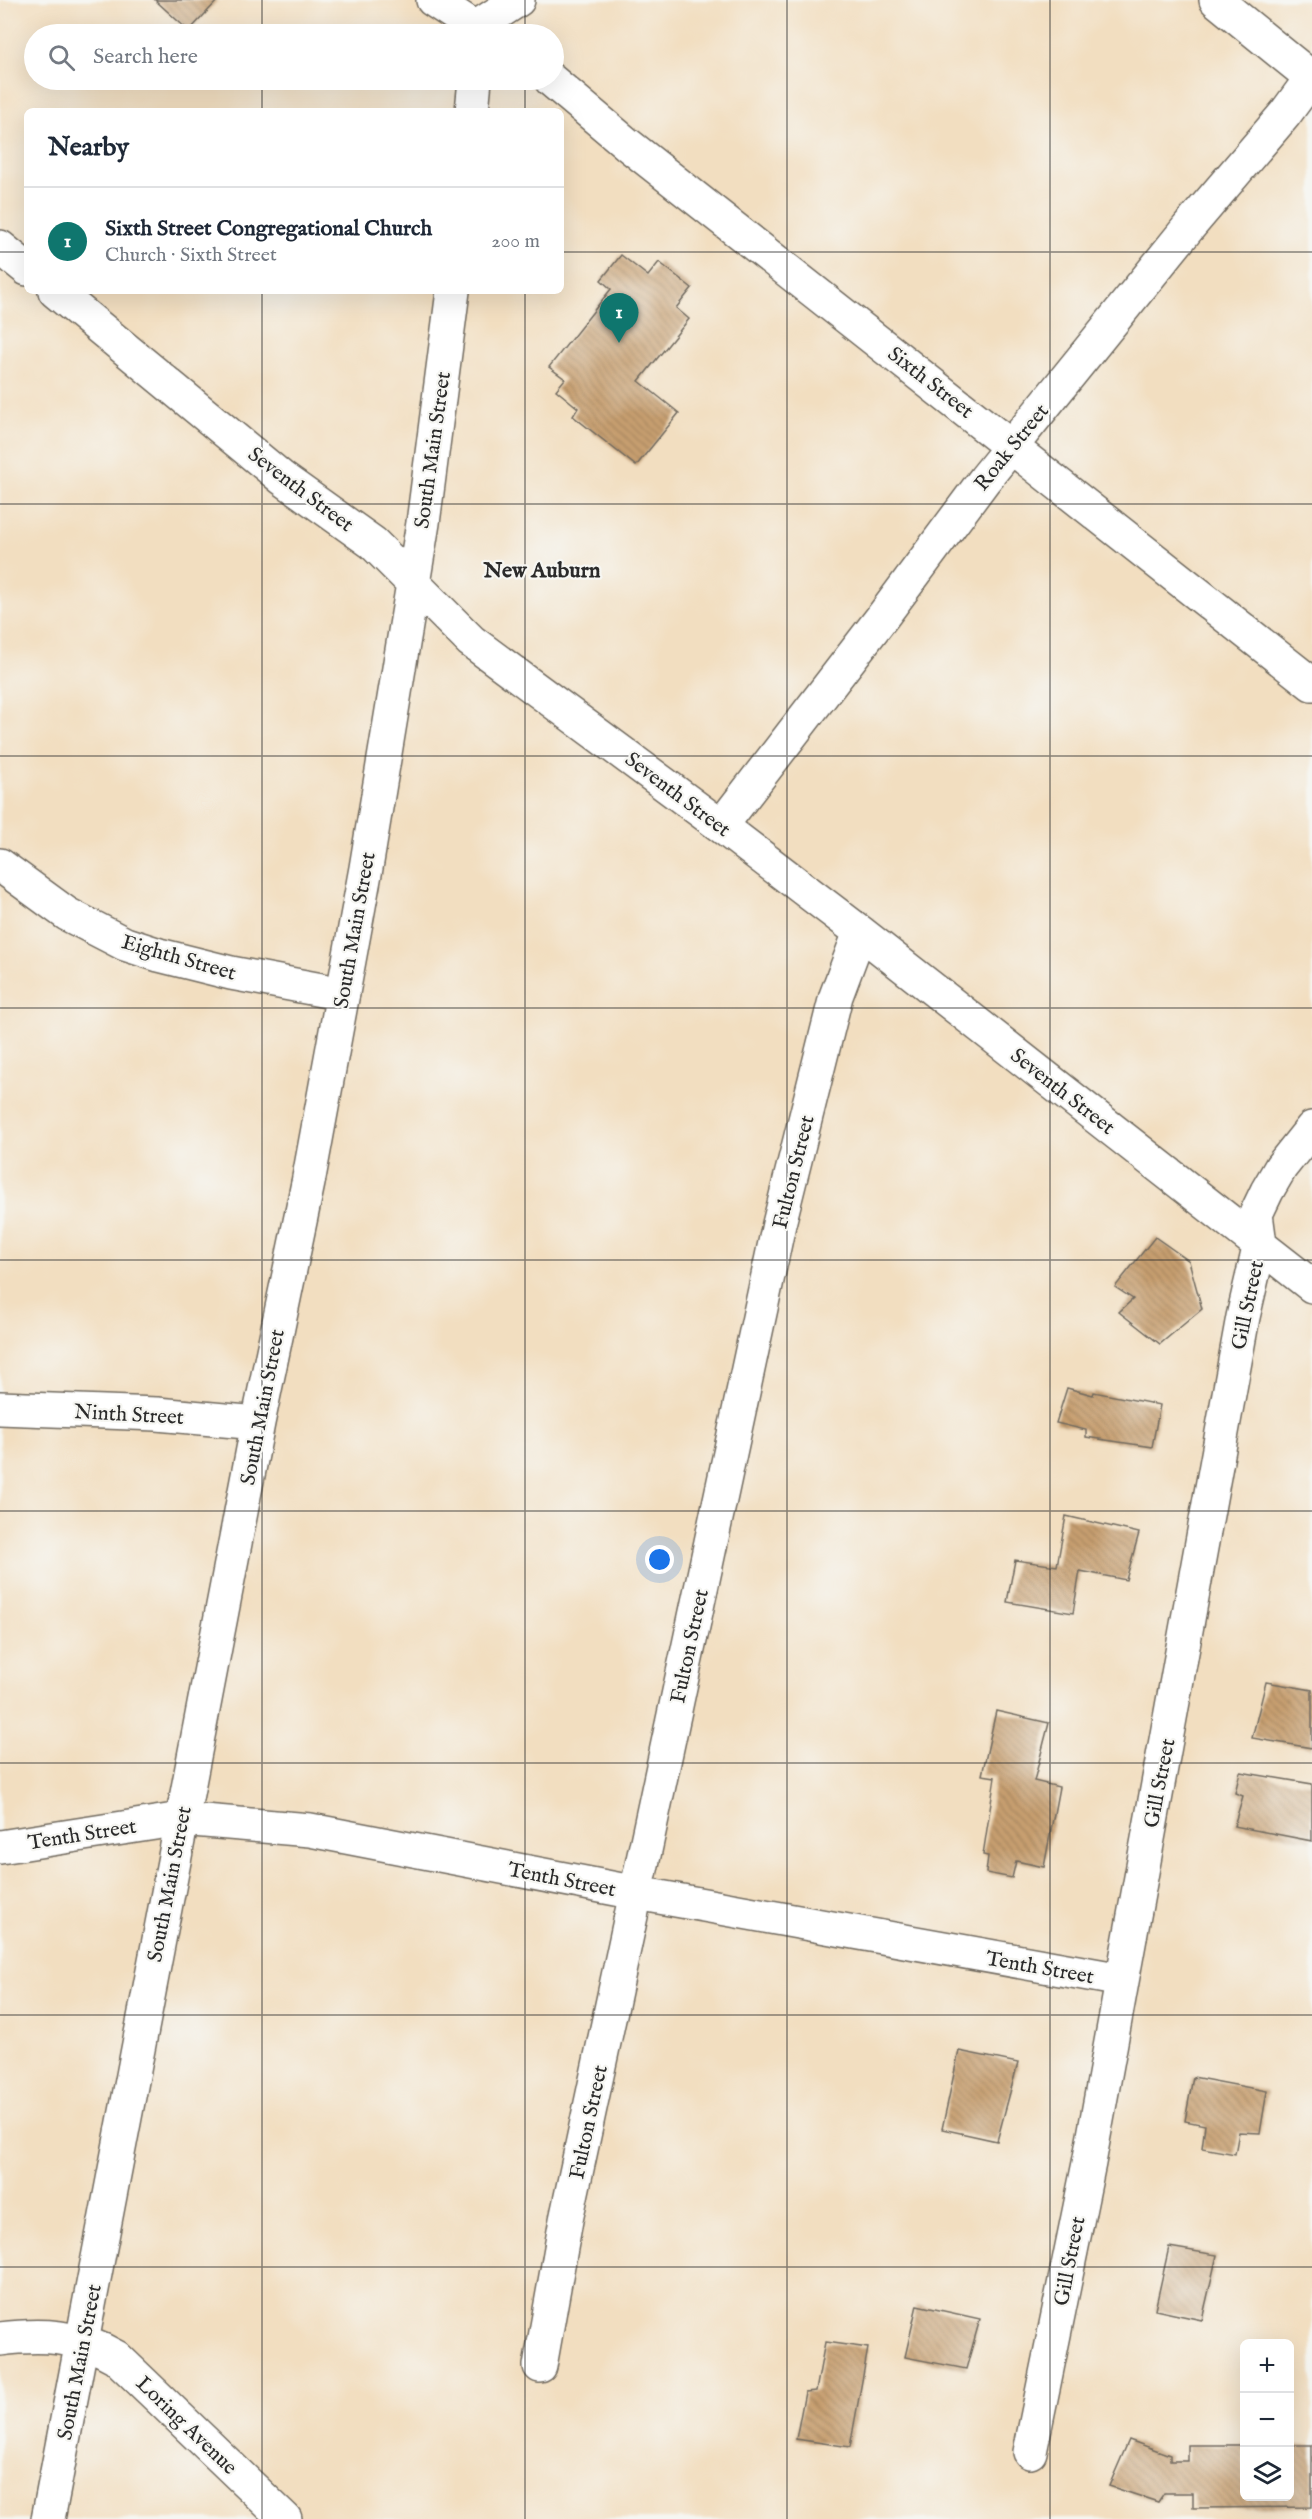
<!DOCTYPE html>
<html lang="en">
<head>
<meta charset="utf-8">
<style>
  body { margin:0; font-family:"IM FELL English",serif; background:#f2f2f3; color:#1f2937 }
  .controls { position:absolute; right:18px; bottom:18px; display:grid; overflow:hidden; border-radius:9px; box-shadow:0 6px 24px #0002 }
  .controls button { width:54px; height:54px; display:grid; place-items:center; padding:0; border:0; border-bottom:2px solid #e0e1e3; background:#fff; color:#1f2937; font:30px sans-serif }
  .you { position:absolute; left:660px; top:1560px; width:21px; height:21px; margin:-15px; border:4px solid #fff; border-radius:50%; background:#1a73e8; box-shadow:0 0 0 9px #1a73e833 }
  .badge { display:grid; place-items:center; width:39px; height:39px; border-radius:50%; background:#0f766e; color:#fff; font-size:20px; font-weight:700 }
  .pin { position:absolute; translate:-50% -50px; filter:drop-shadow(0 2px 3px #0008) }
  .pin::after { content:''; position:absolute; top:32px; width:21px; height:18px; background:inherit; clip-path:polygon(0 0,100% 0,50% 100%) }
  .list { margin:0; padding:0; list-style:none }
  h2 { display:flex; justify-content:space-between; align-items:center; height:78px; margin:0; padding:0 24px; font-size:26px }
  h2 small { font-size:20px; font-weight:400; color:#747a83 }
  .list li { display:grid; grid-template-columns:39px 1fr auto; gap:18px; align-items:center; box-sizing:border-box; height:108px; padding:0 24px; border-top:2px solid #e0e1e3 }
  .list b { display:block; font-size:22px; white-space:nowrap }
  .list p { margin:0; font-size:20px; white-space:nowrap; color:#747a83 }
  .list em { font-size:20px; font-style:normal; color:#747a83 }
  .icon { flex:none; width:33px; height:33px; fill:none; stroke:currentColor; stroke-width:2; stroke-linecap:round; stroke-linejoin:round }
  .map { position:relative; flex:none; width:1312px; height:2519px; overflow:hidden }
  .search { position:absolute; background:#fff; box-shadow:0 6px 24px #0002; left:24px; top:24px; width:540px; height:66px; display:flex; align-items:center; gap:15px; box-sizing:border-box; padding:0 21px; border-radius:33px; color:#747a83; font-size:22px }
  .panel { position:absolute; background:#fff; box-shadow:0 6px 24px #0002; left:24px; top:108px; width:540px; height:186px; border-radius:9px }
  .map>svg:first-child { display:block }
</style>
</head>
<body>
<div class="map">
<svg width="1312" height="2519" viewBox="0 0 1312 2519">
  <defs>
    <pattern id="building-back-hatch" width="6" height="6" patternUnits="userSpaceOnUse" patternTransform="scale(1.5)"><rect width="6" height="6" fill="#c79f70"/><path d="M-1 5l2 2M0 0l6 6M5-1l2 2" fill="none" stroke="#a2825c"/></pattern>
  </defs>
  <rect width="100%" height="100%" fill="#f6f6f2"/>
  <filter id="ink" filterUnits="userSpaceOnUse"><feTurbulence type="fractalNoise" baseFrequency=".0167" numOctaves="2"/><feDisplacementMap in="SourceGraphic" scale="12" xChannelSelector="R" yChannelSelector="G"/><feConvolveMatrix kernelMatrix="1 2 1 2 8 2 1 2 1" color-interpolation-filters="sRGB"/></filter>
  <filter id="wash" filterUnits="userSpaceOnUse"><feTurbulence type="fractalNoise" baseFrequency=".008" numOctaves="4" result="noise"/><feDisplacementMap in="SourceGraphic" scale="24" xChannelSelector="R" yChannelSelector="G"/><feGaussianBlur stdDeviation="1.35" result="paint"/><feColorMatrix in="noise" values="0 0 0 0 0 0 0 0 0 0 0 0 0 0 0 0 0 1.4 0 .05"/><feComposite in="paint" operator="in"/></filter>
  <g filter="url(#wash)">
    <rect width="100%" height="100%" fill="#f2dec0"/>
    <g id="blocks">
      <!-- building -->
      <path fill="url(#building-back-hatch)" d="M 155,0 L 218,0 L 189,31 Z
        M 621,255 L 648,276 L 659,262 L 692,288 L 676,308 L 689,319 L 639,381 L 679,413 L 636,466 L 573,416 L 578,408 L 556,390 L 565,379 L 549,367 L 611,289 L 601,280 Z
        M 1155,1237 L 1189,1261 L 1202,1309 L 1160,1344 L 1119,1312 L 1133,1299 L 1115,1287 Z
        M 1067,1388 L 1093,1395 L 1094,1392 L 1160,1405 L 1152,1447 L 1086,1437 L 1086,1430 L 1056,1423 Z
        M 1066,1516 L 1139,1533 L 1126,1580 L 1080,1571 L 1073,1613 L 1007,1602 L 1015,1560 L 1057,1566 Z
        M 1266,1682 L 1312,1690 L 1312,1748 L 1252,1738 Z
        M 996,1711 L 1049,1723 L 1034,1781 L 1059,1787 L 1044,1867 L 1016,1861 L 1012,1878 L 986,1873 L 988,1856 L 983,1855 L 995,1777 L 982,1775 Z
        M 1240,1772 L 1312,1784 L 1312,1841 L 1234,1826 L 1243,1796 L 1235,1793 Z
        M 959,2051 L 1018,2063 L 997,2141 L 942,2129 Z
        M 1193,2077 L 1267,2091 L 1260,2133 L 1239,2132 L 1235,2154 L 1202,2148 L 1205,2125 L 1185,2121 Z
        M 1169,2247 L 1217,2255 L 1202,2320 L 1155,2310 Z
        M 917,2305 L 980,2319 L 966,2369 L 905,2357 Z
        M 825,2342 L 868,2348 L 850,2447 L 796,2439 L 805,2392 L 816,2391 Z
        M 1129,2440 L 1170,2455 L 1170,2461 L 1188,2461 L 1188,2445 L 1240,2445 L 1244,2442 L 1244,2496 L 1290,2496 L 1290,2445 L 1312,2445 L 1312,2507 L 1193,2508 L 1193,2493 L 1164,2493 L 1158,2502 L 1109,2486 Z"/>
    </g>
  </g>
  <g filter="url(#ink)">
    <use href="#blocks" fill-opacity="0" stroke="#716a5f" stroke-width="1.5"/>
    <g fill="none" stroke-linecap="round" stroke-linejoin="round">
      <!-- minor casing -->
      <g stroke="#716a5f" stroke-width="36">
        <path id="minor" d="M 433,0 L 485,34
          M 1216,0 L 1312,78
          M 475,28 L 518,0
          M 551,80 L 627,144 L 1312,684
          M 472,111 L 475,80
          M 0,247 L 27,269
          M 55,291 L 282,478 L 373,543 L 471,641 L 721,826 L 860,932 L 1312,1286
          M 721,826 L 883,616 L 985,479 L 1188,228 L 1285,114 L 1312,77
          M 0,865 L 67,914 L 125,944 L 159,955 L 231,973 L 343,994
          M 0,1408 L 157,1414 L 258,1423
          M 0,1847 L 181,1819 L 310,1830 L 637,1893 L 1122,1980
          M 0,2339 C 41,2334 79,2335 116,2357 L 285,2519
          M 540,2366 L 566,2220 L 779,1224 L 836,996 L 860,932
          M 1030,2452 L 1089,2163 L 1243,1317 L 1260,1244 L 1256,1214 L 1267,1191 L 1281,1167 L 1312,1128
          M 48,2519 L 258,1423 L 308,1183 L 366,868 L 423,523 L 453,291"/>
      </g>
      <!-- minor -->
      <use href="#minor" stroke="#fff" stroke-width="33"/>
    </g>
  </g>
  <!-- grid -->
  <path fill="none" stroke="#2b2b2b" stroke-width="1.5" stroke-opacity="0.55" d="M 262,0 L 262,34M 525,0 L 525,34M 787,0 L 787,2519M 1050,0 L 1050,2519M 262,80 L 262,111M 525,80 L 525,111M 0,252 L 27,252M 561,252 L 1312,252M 262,291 L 262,2519M 525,291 L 525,2519M 0,504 L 1312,504M 0,756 L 1312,756M 0,1008 L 1312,1008M 0,1260 L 1312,1260M 0,1511 L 1312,1511M 0,1763 L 1312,1763M 0,2015 L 1312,2015M 0,2267 L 1312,2267"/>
  <g text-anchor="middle" stroke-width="4.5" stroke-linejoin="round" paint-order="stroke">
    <!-- street labels -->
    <g font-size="21" fill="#2b2b2b" stroke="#f6f6f2">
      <text transform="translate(931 382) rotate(38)" y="7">Sixth Street</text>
      <text transform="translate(1011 447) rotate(-51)" y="7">Roak Street</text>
      <text transform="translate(432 450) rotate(-82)" y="7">South Main Street</text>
      <text transform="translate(301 489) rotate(37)" y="7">Seventh Street</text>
      <text transform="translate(678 794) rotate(37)" y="7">Seventh Street</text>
      <text transform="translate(354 930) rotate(-80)" y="7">South Main Street</text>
      <text transform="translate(179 957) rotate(16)" y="7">Eighth Street</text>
      <text transform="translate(1063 1091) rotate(38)" y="7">Seventh Street</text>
      <text transform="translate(793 1172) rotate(-76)" y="7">Fulton Street</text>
      <text transform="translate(1247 1305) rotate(-78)" y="7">Gill Street</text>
      <text transform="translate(262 1407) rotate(-79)" y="7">South Main Street</text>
      <text transform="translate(129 1414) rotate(3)" y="7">Ninth Street</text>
      <text transform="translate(689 1646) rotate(-78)" y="7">Fulton Street</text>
      <text transform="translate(1159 1783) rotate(-79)" y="7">Gill Street</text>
      <text transform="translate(82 1834) rotate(-9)" y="7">Tenth Street</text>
      <text transform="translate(562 1879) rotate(11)" y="7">Tenth Street</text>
      <text transform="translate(169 1884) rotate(-79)" y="7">South Main Street</text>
      <text transform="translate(1040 1967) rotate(10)" y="7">Tenth Street</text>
      <text transform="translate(588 2122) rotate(-78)" y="7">Fulton Street</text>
      <text transform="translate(1069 2261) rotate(-79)" y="7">Gill Street</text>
      <text transform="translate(79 2362) rotate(-79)" y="7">South Main Street</text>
      <text transform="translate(187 2425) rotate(44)" y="7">Loring Avenue</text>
    </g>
    <!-- neighbourhood labels -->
    <g font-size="22" font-weight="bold" fill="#2b2b2b" stroke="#f6f6f2">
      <text x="542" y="577">New Auburn</text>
    </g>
  </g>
</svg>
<div class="controls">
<button>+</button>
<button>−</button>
<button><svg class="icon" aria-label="layers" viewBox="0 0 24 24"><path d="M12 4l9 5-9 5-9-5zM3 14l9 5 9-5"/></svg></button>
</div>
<div class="you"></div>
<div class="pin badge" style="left:619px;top:343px">1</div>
<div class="search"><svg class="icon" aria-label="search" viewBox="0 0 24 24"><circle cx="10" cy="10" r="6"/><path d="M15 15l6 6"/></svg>Search here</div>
<section class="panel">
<h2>Nearby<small></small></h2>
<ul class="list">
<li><span class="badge">1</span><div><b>Sixth Street Congregational Church</b><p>Church · Sixth Street</p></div><em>200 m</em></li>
</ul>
</section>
</div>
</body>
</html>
